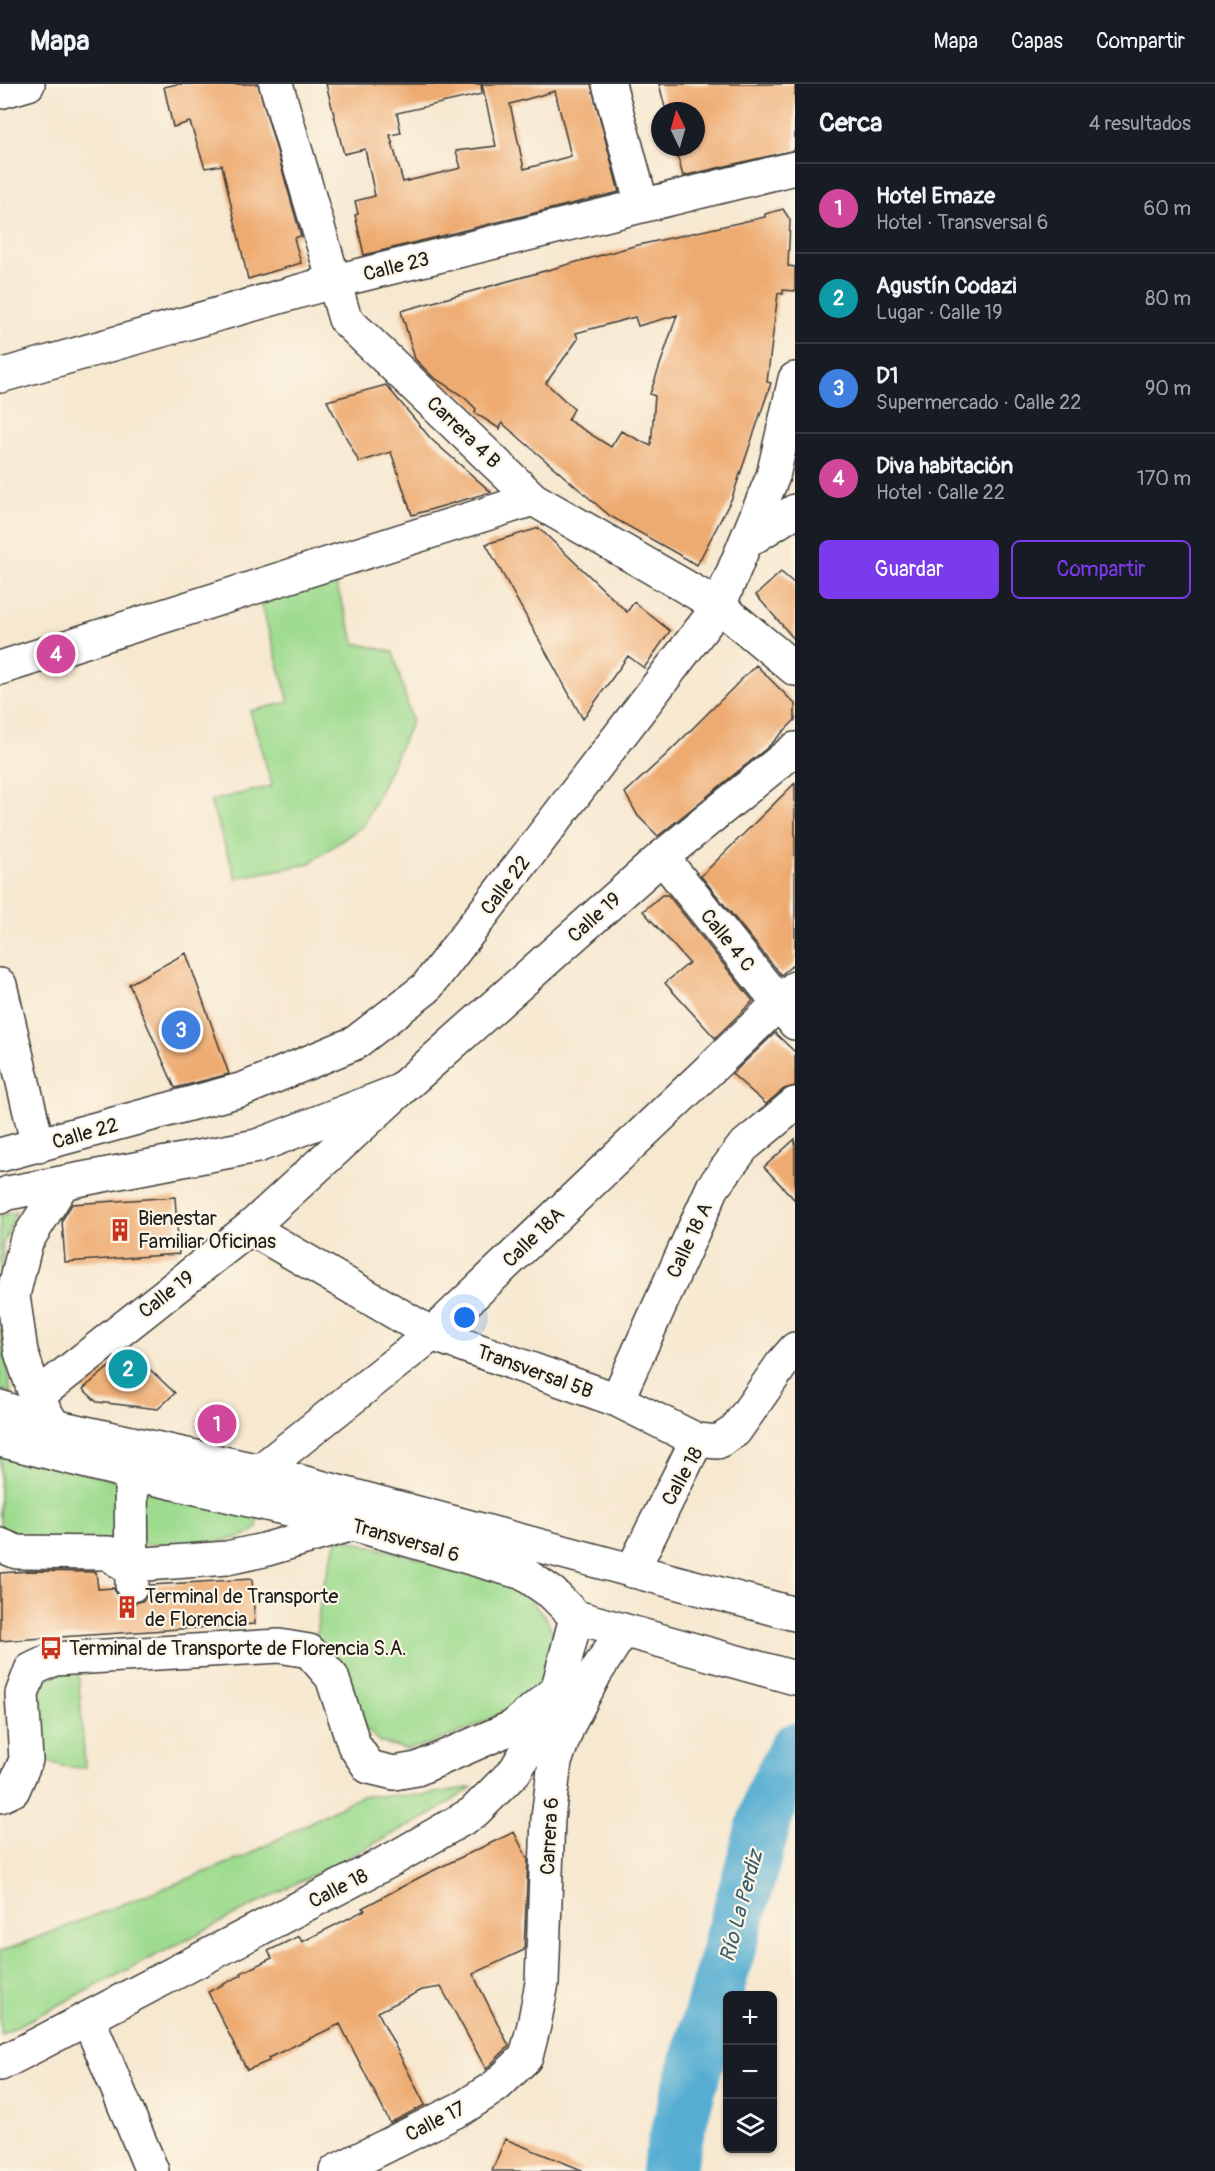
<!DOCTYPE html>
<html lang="es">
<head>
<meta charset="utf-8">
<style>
  body { margin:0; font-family:Pangolin,sans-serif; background:#242831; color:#f1f3f6 }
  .controls { position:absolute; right:18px; bottom:18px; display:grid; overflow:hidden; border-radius:9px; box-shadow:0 2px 4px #0004 }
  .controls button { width:54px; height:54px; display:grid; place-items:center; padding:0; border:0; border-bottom:2px solid #363941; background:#171b24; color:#f1f3f6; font:30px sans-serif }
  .compass { position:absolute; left:651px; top:18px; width:54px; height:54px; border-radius:50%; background:#171b24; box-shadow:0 2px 4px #0004; rotate:355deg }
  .you { position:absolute; left:465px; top:1234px; width:21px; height:21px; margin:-15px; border:4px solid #fff; border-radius:50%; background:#1a73e8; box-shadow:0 0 0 9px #1a73e833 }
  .badge { display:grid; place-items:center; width:39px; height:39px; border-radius:50%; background:#7c3aed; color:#fff; font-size:20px; font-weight:700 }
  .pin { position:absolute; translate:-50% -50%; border:3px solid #fff; box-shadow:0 2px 6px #0006 }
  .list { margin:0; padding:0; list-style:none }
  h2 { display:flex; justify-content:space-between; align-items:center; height:78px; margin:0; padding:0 24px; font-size:26px }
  h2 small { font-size:20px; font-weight:400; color:#9ea1a6 }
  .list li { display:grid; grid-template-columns:39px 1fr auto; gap:18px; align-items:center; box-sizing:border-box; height:90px; padding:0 24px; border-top:2px solid #363941 }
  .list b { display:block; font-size:22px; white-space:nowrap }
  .list p { margin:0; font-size:20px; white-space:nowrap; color:#9ea1a6 }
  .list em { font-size:20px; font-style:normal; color:#9ea1a6 }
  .actions { display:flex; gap:12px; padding:18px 24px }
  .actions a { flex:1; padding:14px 0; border:2px solid #7c3aed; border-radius:9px; text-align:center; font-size:21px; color:#7c3aed }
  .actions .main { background:#7c3aed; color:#fff }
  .icon { flex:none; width:33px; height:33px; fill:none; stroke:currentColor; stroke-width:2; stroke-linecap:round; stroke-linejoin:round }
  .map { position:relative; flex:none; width:795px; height:2087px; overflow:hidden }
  header { display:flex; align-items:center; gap:36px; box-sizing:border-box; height:84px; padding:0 30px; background:#171b24; border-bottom:2px solid #363941 }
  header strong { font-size:28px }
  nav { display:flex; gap:33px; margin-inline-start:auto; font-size:21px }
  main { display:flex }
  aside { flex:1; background:#171b24 }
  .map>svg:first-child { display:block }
</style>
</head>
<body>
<header>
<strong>Mapa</strong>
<nav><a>Mapa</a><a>Capas</a><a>Compartir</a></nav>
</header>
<main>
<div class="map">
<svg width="795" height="2087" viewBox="0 0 795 2087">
  <rect width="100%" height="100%" fill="#fcf5e5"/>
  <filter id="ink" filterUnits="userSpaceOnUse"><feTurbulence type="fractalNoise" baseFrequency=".0167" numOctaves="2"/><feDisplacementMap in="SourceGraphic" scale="12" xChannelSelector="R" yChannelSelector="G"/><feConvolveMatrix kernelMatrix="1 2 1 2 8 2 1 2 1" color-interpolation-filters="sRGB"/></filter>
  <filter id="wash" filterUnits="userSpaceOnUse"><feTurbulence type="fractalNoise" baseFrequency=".008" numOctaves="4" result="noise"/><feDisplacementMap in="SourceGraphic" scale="24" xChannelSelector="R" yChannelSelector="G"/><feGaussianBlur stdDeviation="1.35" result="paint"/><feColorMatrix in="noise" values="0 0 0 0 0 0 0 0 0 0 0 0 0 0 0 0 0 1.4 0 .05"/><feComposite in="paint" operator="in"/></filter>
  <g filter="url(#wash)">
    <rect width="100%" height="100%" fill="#f7e8d0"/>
    <!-- green -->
    <path fill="#9edb8f" stroke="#5d7c56" stroke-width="1.5" d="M 334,494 L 355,559 L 393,568 L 412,637 L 364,741 L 308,780 L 236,794 L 210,717 L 272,702 L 250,627 L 289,618 L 261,520 Z
      M 16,1128 L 3,1160 L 4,1267 L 11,1310 L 0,1304 L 0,1131 Z
      M 0,1369 L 258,1431 L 257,1444 C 231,1468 132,1459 95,1459 C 77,1459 58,1461 39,1459 C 27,1458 12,1451 0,1447 Z
      M 338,1454 L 494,1493 L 524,1510 L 545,1532 L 555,1553 L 551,1587 L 538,1604 L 516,1623 L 474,1643 L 427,1661 L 405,1665 L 380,1658 L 362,1641 L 350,1593 L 338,1575 L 320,1563 L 316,1553 L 322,1504 Z
      M 78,1586 L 85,1683 C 66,1685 38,1680 34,1657 C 32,1646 38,1609 39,1595 Z
      M 473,1703 L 432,1730 L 0,1951 L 0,1868 L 244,1773 L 360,1712 L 423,1711 Z"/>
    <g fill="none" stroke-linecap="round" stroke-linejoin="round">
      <!-- river -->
      <path stroke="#54add2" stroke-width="54" d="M 668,2087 L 681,2034 L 772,1711 L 795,1666"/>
    </g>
    <g id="blocks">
      <!-- building -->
      <path fill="#eeab71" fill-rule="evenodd" d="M 177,0 L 258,0 L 301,152 L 294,154 L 301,179 L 248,195 L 222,81 L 205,84 L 190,38 L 173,43 L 164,3 Z
        M 326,0 L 481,0 L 482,10 L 397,29 L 401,49 L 390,51 L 403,98 L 461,84 L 456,67 L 496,62 L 482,0 L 591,0 L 619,108 L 364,171 L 355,131 L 358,130 L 355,117 L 375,112 L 365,65 L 344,70 ZM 555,7 L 571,72 L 524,85 L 510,20 Z
        M 659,0 L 795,0 L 795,66 L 683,92 L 675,63 L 696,63 L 696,27 L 666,27 Z
        M 783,125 L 790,136 L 788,182 L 795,183 L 795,207 L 783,206 L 783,210 L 778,209 L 767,298 L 771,299 L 732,414 L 697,481 L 610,432 L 502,339 L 500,345 L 475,329 L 476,325 L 464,313 L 433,293 L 415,275 L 401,227 L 634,162 L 765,133 L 765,130 ZM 677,231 L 650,310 L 655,312 L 651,362 L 621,347 L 611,363 L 568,336 L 574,325 L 546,299 L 578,255 L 576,249 L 635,233 L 638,242 Z
        M 386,301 L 431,355 L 491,408 L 412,431 L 391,368 L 359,378 L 327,317 Z
        M 539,444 L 627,528 L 634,518 L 670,547 L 644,584 L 628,572 L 583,635 L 486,460 Z
        M 781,488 L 795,500 L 795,556 L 756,511 Z
        M 756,581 L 795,620 L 795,636 L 767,664 L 658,752 L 638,732 L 625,709 L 667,670 Z
        M 795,699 L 795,879 L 781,891 L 701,792 Z
        M 662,811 L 668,811 L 753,917 L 715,954 L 665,899 L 689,879 L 643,827 Z
        M 186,869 L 229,990 L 175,1004 L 129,900 Z
        M 775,949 L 795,968 L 795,1002 L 784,1005 L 766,1020 L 732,990 Z
        M 795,1055 L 795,1116 L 764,1083 Z
        M 175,1113 L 179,1170 L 65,1178 L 62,1136 L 72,1120 Z
        M 129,1266 L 175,1309 L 158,1325 L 97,1318 L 83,1305 Z
        M 30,1487 L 96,1488 L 98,1505 L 114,1504 L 116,1511 L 122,1517 L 132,1520 L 142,1517 L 149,1510 L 151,1501 L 252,1495 L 255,1540 L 0,1557 L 0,1489 Z
        M 514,1748 L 528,1776 L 524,1866 L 473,1890 L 509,1962 L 486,1985 L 441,1903 L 422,1906 L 378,1928 L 425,2021 L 390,2039 L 340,1940 L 268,1974 L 269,1977 L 247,1986 L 208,1908 L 242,1891 L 241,1889 L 272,1874 L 268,1867 L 299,1852 L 302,1858 L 365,1826 L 362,1824 L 426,1790 Z
        M 505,2055 L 582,2086 L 582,2087 L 492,2087 Z"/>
    </g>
  </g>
  <g filter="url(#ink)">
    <use href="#blocks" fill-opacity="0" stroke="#3d3b37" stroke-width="1.5"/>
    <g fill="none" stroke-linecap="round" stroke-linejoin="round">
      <!-- minor casing -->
      <g stroke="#3d3b37" stroke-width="36">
        <path id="minor" d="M 276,0 L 345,235 L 533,415 L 719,522 L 795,585
          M 609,0 L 642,121
          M 0,8 L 28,0
          M 0,292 L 332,198 L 795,84
          M 746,458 L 795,427
          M 0,584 L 533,415
          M 662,773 L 795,939
          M 0,901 L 38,1062
          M 250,1144 L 432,1250 L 617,1316 L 697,1356 L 718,1358 L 735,1347 L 782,1280 L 795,1265
          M 36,1313 L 250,1144 L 399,1007
          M 617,1316 L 713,1103 L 743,1063 L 795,1020
          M 260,1387 L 432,1250 L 795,904
          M 131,1389 L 132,1501
          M 0,1461 L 17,1468 L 109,1469 L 124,1481 L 132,1481 L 227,1474 L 264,1466 L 353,1440
          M 632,1487 L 697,1356
          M 0,1712 L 13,1706 L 26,1676 L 22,1610 L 31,1586 L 54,1575 L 279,1562 L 309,1567 L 332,1593 L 354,1661 L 369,1683 L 394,1689 L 417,1685 L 513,1643 L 557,1606"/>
      </g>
      <!-- major casing -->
      <g stroke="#3d3b37" stroke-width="36">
        <path id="major" d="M 0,1071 L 244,1005 L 355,959 L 426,904 L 719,522 L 773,392 L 795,295
          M 0,1113 L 8,1109 L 257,1062 L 399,1007 L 662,773 L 795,665
          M 0,1323 L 54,1342 L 260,1387 L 795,1530
          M 54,1342 L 36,1313 L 21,1268 L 13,1211 L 26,1158 L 63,1099
          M 0,1356 L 131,1389 L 353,1440 L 523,1489 L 552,1509 L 576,1533 L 795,1594
          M 88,1934 L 152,2087
          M 0,1980 L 393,1775 L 473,1729 L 515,1687 L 546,1635 L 560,1596 L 576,1533
          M 336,2087 L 464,2023 L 496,2002 L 526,1973 L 534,1941 L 542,1899 L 548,1734 L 555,1678 L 568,1642 L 596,1588 L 623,1546"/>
      </g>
      <!-- minor -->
      <use href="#minor" stroke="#fff" stroke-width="33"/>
      <!-- major -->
      <use href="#major" stroke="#fff" stroke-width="33"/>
    </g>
  </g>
  <!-- icons -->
  <defs>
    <g id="building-bare" transform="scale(1.8)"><path d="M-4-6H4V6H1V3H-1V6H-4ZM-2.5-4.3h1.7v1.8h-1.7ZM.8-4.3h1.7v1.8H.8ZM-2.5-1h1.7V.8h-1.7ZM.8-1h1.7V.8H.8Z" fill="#c8321e" stroke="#fcf5e5" stroke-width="2.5" paint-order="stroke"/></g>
    <g id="bus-bare" transform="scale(1.8)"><path d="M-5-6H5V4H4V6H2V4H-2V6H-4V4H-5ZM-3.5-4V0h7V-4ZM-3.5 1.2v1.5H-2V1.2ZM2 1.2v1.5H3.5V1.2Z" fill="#c8321e" stroke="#fcf5e5" stroke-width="2.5" paint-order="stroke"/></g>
  </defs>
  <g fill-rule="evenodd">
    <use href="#building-bare" x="120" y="1146"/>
    <use href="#building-bare" x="127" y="1523"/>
    <use href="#bus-bare" x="51" y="1564"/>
  </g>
  <g text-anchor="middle" stroke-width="4.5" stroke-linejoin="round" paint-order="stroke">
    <!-- street labels -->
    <g font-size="20" fill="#1c1c1c" stroke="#fcf5e5">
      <text transform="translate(396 182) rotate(-14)" y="7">Calle 23</text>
      <text transform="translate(464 348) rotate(44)" y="7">Carrera 4 B</text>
      <text transform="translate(505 801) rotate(-53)" y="7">Calle 22</text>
      <text transform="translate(594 833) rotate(-42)" y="7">Calle 19</text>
      <text transform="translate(728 856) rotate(51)" y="7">Calle 4 C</text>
      <text transform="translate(85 1049) rotate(-16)" y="7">Calle 22</text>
      <text transform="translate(533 1153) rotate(-44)" y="7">Calle 18A</text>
      <text transform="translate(689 1156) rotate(-65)" y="7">Calle 18 A</text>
      <text transform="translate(166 1210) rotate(-38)" y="7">Calle 19</text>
      <text transform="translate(535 1287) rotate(20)" y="7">Transversal 5B</text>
      <text transform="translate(682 1392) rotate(-61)" y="7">Calle 18</text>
      <text transform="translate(406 1456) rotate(16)" y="7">Transversal 6</text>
      <text transform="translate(549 1752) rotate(-87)" y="7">Carrera 6</text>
      <text transform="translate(338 1804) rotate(-27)" y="7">Calle 18</text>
      <text transform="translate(435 2037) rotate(-27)" y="7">Calle 17</text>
    </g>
    <!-- poi labels -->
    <g font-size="20" fill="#1c1c1c" stroke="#fcf5e5" text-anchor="start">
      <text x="138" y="1141">Bienestar<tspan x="138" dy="23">Familiar Oficinas</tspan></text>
      <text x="145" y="1519">Terminal de Transporte<tspan x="145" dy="23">de Florencia</tspan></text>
      <text x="69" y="1571">Terminal de Transporte de Florencia S.A.</text>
    </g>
    <!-- water labels -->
    <g font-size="21" font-style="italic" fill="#355d6e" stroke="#fcf5e5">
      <text transform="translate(741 1822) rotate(-75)" y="7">Río La Perdiz</text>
    </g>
  </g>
</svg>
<div class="controls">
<button>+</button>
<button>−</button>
<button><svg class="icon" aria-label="layers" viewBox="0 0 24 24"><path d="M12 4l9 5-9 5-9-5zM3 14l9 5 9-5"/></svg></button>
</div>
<svg class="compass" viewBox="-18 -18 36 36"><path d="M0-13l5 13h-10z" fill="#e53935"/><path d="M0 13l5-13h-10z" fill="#9ea1a6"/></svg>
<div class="you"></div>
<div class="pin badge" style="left:217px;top:1340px;background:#d1479c">1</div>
<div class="pin badge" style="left:128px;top:1285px;background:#0f9aa8">2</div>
<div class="pin badge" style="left:181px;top:946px;background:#3f7fe0">3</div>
<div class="pin badge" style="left:56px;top:570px;background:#d1479c">4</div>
</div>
<aside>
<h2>Cerca<small>4 resultados</small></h2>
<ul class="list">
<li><span class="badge" style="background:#d1479c">1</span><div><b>Hotel Emaze</b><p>Hotel · Transversal 6</p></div><em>60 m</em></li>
<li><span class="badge" style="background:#0f9aa8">2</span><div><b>Agustín Codazi</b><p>Lugar · Calle 19</p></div><em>80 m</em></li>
<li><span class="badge" style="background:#3f7fe0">3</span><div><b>D1</b><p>Supermercado · Calle 22</p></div><em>90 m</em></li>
<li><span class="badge" style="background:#d1479c">4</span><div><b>Diva habitación</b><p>Hotel · Calle 22</p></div><em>170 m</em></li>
</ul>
<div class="actions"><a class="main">Guardar</a><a>Compartir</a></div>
</aside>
</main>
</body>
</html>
